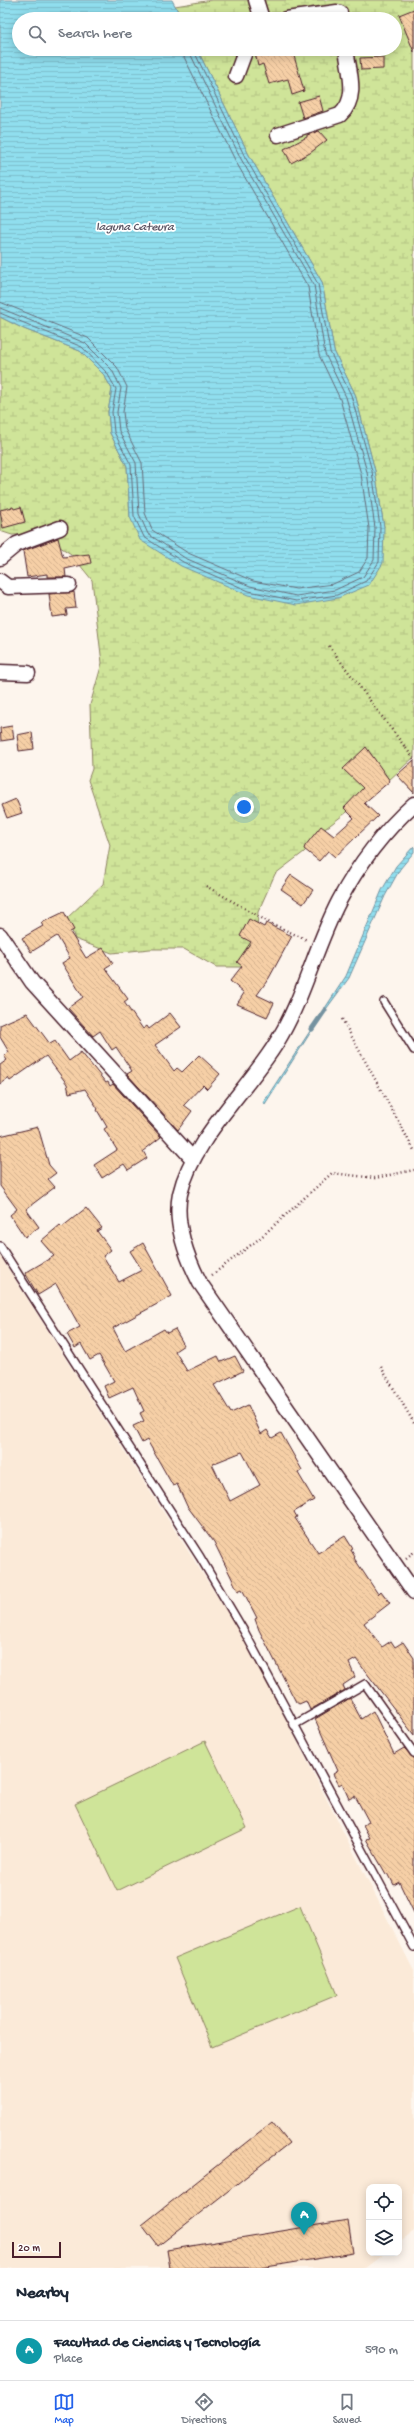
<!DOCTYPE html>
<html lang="en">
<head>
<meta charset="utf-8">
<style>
  body { margin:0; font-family:"Gochi Hand",sans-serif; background:#f2f2f3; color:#1f2937 }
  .controls { position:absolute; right:12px; bottom:12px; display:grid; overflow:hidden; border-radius:8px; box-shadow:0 2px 10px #0003 }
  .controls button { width:36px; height:36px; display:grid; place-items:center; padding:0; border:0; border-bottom:1px solid #e0e1e3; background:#fff; color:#1f2937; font:20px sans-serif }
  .scale { position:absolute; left:12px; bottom:10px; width:49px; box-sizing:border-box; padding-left:4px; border:2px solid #4a1f2b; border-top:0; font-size:11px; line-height:14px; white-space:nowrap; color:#4a1f2b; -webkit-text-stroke:3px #fff; paint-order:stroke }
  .you { position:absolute; left:244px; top:807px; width:14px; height:14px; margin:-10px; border:3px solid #fff; border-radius:50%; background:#1a73e8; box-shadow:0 0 0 6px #1a73e833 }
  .badge { display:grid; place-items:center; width:26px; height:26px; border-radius:50%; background:#2563eb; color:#fff; font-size:13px; font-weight:700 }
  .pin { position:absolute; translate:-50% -33px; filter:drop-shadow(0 1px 2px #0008) }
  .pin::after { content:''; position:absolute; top:21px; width:14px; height:12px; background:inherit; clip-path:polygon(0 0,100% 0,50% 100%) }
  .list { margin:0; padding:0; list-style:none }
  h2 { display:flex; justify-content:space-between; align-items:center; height:52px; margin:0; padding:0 16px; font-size:17px }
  h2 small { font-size:13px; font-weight:400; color:#747a83 }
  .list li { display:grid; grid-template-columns:26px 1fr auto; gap:12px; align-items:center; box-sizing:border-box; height:60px; padding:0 16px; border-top:1px solid #e0e1e3 }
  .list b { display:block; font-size:15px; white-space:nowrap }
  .list p { margin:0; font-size:13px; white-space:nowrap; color:#747a83 }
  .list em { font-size:13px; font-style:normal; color:#747a83 }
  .icon { flex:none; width:22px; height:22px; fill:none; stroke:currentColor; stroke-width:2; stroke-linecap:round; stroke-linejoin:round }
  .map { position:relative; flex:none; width:414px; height:2268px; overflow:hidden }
  .search { position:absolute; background:#fff; box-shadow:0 2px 10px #0003; left:12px; right:12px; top:12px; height:44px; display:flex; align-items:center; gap:10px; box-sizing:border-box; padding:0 14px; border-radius:22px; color:#747a83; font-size:15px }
  .sheet { height:112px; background:#fff }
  nav { display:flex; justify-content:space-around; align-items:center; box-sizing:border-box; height:56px; border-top:1px solid #e0e1e3; background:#fff; font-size:11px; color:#747a83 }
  nav a { display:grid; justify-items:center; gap:2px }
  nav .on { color:#2563eb }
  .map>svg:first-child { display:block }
</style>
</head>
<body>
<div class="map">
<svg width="414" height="2268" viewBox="0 0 414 2268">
  <defs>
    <pattern id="wetland-marsh" width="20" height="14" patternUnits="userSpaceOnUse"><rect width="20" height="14" fill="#cfe499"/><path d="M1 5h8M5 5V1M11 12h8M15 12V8" fill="none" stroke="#b3c384"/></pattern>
    <pattern id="water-rules" width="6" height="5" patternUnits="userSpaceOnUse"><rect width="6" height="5" fill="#90deee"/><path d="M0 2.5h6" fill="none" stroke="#7ebecc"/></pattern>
    <pattern id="building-back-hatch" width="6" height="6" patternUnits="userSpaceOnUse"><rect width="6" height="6" fill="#f6cfa6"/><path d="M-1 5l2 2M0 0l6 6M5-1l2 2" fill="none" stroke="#d4b18f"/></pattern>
  </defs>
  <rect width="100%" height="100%" fill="#fdf5ed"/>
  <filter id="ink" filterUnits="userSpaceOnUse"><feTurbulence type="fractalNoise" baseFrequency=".025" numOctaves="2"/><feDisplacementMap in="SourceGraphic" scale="8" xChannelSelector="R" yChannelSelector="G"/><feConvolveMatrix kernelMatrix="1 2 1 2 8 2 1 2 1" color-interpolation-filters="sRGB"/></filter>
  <g filter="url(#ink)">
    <!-- built -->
    <path fill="#fbead8" d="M 0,1256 L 248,1645 L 414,1971 L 414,2231 L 399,2242 L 399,2187 L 369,2187 L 369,2253 L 385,2253 L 365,2268 L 0,2268 Z"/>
    <!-- wetland -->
    <path fill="url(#wetland-marsh)" stroke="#8c8262" d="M 212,0 L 414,0 L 414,757 L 388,781 L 326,828 L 304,852 L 275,874 L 258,912 L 256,954 L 240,967 L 216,967 L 184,949 L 150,949 L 112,953 L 75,939 L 67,918 L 103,884 L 110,845 L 88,780 L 92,769 L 90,705 L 102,663 L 92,580 L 71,554 L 40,534 L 12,535 L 0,531 L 0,317 L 24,329 L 80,351 L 104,375 L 112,389 L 108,412 L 110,433 L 127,466 L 130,517 L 384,527 L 375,471 L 355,394 L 334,351 L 322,282 L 249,155 L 197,49 L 395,49 L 395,19 L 182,19 L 175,6 Z"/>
    <!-- garden -->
    <path fill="#cfe499" stroke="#8c8262" d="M 205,1741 L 247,1828 L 117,1891 L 75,1804 Z
      M 300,1906 L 337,1995 L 212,2047 L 175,1958 Z"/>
    <!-- water -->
    <path fill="url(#water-rules)" stroke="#7492a0" d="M 0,0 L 172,0 L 182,19 L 19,19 L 19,49 L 197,49 L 249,155 L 322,282 L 334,351 L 355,394 L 375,471 L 384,527 L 383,563 L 369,585 L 338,598 L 296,605 L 248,595 L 181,566 L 140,540 L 130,517 L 127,466 L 110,433 L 108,412 L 112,389 L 104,375 L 80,351 L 24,329 L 0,317 Z
      M 414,846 L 414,852 L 400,869 L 385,896 L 349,978 L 321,1016 L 265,1104 L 263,1103 L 346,976 L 382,890 L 396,866 Z"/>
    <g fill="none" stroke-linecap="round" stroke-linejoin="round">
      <!-- shore -->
      <path stroke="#666b79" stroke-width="1" d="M 0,302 L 88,338 L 117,367 L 127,387 L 123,412 L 125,429 L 142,463 L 145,513 L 152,530 L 188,553 L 253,581 L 296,589 L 333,584 L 359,572 L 368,558 L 369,528 L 361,474 L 340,399 L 319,355 L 308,287 L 236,162 L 184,57 L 182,49
        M 0,308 L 85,343 L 112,370 L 121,388 L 117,412 L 119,431 L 136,463 L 139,514 L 148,534 L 185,558 L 250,586 L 296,596 L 335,590 L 363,577 L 374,560 L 375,528 L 367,472 L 346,397 L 325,354 L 314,285 L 241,159 L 188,49
        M 0,313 L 82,347 L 107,373 L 116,389 L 112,412 L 114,432 L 131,465 L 134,516 L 144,537 L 183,562 L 249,591 L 296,601 L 337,595 L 366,581 L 379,562 L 380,527 L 372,471 L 351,395 L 330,352 L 318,284 L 245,157 L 193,49"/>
      <!-- stream -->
      <path stroke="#7492a0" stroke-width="5" d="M 312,1029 L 325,1010"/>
    </g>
    <!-- building -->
    <path fill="url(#building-back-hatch)" stroke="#4a1f2b" fill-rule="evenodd" d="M 414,9 L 414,52 L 399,15 Z
      M 259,49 L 292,49 L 304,91 L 292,95 L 288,79 L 269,84 L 263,64 L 258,66 L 255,53 L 260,51 Z
      M 383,57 L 383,69 L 361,70 L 360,58 Z
      M 319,96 L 323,111 L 303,118 L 298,102 Z
      M 319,131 L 327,140 L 310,153 L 291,163 L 284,149 L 307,137 L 307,135 Z
      M 13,507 L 14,509 L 21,507 L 25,522 L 3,528 L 0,510 Z
      M 58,538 L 63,557 L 89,554 L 91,563 L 65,569 L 66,577 L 47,577 L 47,574 L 27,577 L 23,551 Z
      M 74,592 L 76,608 L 66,609 L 67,615 L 52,617 L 49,594 Z
      M 12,726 L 14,739 L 1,741 L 0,728 Z
      M 32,732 L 34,749 L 19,751 L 17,735 Z
      M 366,747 L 390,781 L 364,803 L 378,816 L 335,857 L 328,851 L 319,861 L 304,849 L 305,846 L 321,826 L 334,836 L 354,818 L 344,808 L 363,788 L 343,769 Z
      M 414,760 L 414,793 L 397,775 Z
      M 16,799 L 22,813 L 7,818 L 2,805 Z
      M 291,875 L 313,890 L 303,904 L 281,889 Z
      M 64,912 L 74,930 L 70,932 L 86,958 L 103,948 L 113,963 L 105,968 L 128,999 L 124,1002 L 143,1029 L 147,1026 L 149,1029 L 170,1013 L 181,1027 L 155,1045 L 174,1071 L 177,1068 L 182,1072 L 199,1055 L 220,1074 L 207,1089 L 203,1085 L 184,1105 L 192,1111 L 178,1130 L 127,1074 L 132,1071 L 116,1047 L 112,1050 L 100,1031 L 93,1036 L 68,1008 L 83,997 L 62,963 L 70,958 L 57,936 L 31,952 L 22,938 L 43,926 L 41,923 Z
      M 249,919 L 264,927 L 266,923 L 292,936 L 269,978 L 257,995 L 274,1003 L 267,1017 L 237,1004 L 244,993 L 230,981 L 242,966 L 237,962 L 251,942 L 240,936 Z
      M 27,1013 L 50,1044 L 55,1041 L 69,1061 L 81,1052 L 106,1083 L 108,1082 L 110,1086 L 113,1084 L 161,1137 L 143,1151 L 147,1158 L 128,1170 L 124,1164 L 102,1178 L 94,1165 L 117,1150 L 104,1129 L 107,1127 L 97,1110 L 98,1109 L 85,1089 L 69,1093 L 67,1084 L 46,1056 L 10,1081 L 8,1078 L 0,1084 L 0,1065 L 7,1060 L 4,1056 L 9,1052 L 0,1037 L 0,1025 Z
      M 38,1127 L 49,1165 L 56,1173 L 48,1179 L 55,1187 L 26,1209 L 39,1227 L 25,1237 L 10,1215 L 17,1209 L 0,1186 L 0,1136 Z
      M 86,1208 L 102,1228 L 97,1231 L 111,1250 L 103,1256 L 119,1282 L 142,1270 L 130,1251 L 143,1243 L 172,1296 L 113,1328 L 125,1351 L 164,1329 L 167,1333 L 175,1329 L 184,1345 L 175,1351 L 187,1371 L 218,1356 L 221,1362 L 235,1356 L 243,1371 L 214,1385 L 231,1413 L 248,1405 L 261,1434 L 267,1430 L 272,1438 L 281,1433 L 302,1470 L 298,1473 L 314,1500 L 294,1512 L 297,1517 L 295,1518 L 318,1553 L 345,1536 L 353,1549 L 351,1550 L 355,1557 L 354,1558 L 378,1594 L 381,1591 L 390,1603 L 364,1623 L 382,1647 L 391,1641 L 395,1647 L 403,1642 L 414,1658 L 414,1735 L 356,1659 L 349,1663 L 355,1677 L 343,1685 L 345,1690 L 310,1710 L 306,1701 L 299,1704 L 296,1702 L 259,1630 L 255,1619 L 257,1618 L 242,1589 L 238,1591 L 214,1542 L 187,1506 L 177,1484 L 173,1486 L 147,1440 L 142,1443 L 133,1426 L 144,1421 L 140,1413 L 144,1411 L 133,1387 L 109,1398 L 104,1386 L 114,1381 L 99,1355 L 90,1360 L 81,1344 L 75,1348 L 67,1334 L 80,1327 L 56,1284 L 38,1295 L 25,1273 L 54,1256 L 41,1241 L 60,1225 L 62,1227 ZM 242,1452 L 260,1485 L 230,1501 L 212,1464 Z
      M 350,1698 L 361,1719 L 373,1711 L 394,1754 L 404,1748 L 414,1758 L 414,1913 L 399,1882 L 394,1885 L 388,1873 L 386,1874 L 366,1839 L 370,1838 L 363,1825 L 369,1822 L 355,1796 L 349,1799 L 342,1783 L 339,1785 L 333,1774 L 338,1771 L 315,1719 Z
      M 272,2122 L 289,2143 L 158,2246 L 142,2225 Z
      M 348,2220 L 353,2253 L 260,2268 L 170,2268 L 167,2250 Z"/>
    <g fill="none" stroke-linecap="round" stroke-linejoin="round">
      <!-- service casing -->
      <g stroke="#4a1f2b" stroke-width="10">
        <path id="service" d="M 384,1002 L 414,1050
          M 0,1246 L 200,1557 L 245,1633 L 414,1947
          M 294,1725 L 365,1684 L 414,1753"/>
      </g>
      <!-- minor casing -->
      <g stroke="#4a1f2b" stroke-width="17">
        <path id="minor" d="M 256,0 L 262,19
          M 286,19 L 337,12 L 340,13 L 340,19
          M 236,76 L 246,49
          M 278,135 L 340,115 C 359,98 349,72 346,49
          M 0,558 L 17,544 L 60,528
          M 0,581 L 8,587 L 69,585
          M 0,672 L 28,673
          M 414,804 C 384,831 358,865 339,901 C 315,947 304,998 277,1042 C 247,1091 193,1138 180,1194 C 174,1223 187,1258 200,1283 L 414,1592
          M 0,935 L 32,982 L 192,1158"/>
      </g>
      <!-- path -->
      <path stroke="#4a1f2b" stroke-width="2.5" stroke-dasharray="1 3" stroke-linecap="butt" d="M 329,646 L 414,759
        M 206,886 L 270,923 L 307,940
        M 342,1019 L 414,1150
        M 212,1275 L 260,1238 L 332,1173 L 375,1178 L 414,1170
        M 381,1367 L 414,1423
        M 406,1558 L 414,1552"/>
      <!-- service -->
      <use href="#service" stroke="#fff" stroke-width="7"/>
      <!-- minor -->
      <use href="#minor" stroke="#fff" stroke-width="14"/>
    </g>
  </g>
  <g text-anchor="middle" stroke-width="3.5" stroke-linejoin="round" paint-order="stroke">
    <!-- water labels -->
    <g font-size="12" font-style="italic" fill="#5f5866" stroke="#fff">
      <text x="135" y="230">laguna Cateura</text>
    </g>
  </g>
</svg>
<div class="controls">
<button><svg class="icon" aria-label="locate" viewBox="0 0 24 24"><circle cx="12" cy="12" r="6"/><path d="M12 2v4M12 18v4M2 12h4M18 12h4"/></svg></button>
<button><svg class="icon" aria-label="layers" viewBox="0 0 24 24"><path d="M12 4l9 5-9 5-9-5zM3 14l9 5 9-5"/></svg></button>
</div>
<div class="scale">20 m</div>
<div class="you"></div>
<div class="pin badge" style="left:304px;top:2235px;background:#0f9aa8">A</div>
<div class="search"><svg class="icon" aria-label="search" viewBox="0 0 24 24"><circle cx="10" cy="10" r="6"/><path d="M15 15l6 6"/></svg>Search here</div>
</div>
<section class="sheet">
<h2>Nearby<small></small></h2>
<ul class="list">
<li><span class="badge" style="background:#0f9aa8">A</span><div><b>Facultad de Ciencias y Tecnología</b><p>Place</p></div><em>590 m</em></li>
</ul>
</section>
<nav>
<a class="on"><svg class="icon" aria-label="map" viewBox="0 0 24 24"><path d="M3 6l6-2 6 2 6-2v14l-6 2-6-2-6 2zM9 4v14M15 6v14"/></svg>Map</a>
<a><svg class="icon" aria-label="directions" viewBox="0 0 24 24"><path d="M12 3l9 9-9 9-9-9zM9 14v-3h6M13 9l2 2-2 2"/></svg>Directions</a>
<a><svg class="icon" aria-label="saved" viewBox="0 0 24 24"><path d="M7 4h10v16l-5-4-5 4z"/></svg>Saved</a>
</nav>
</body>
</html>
